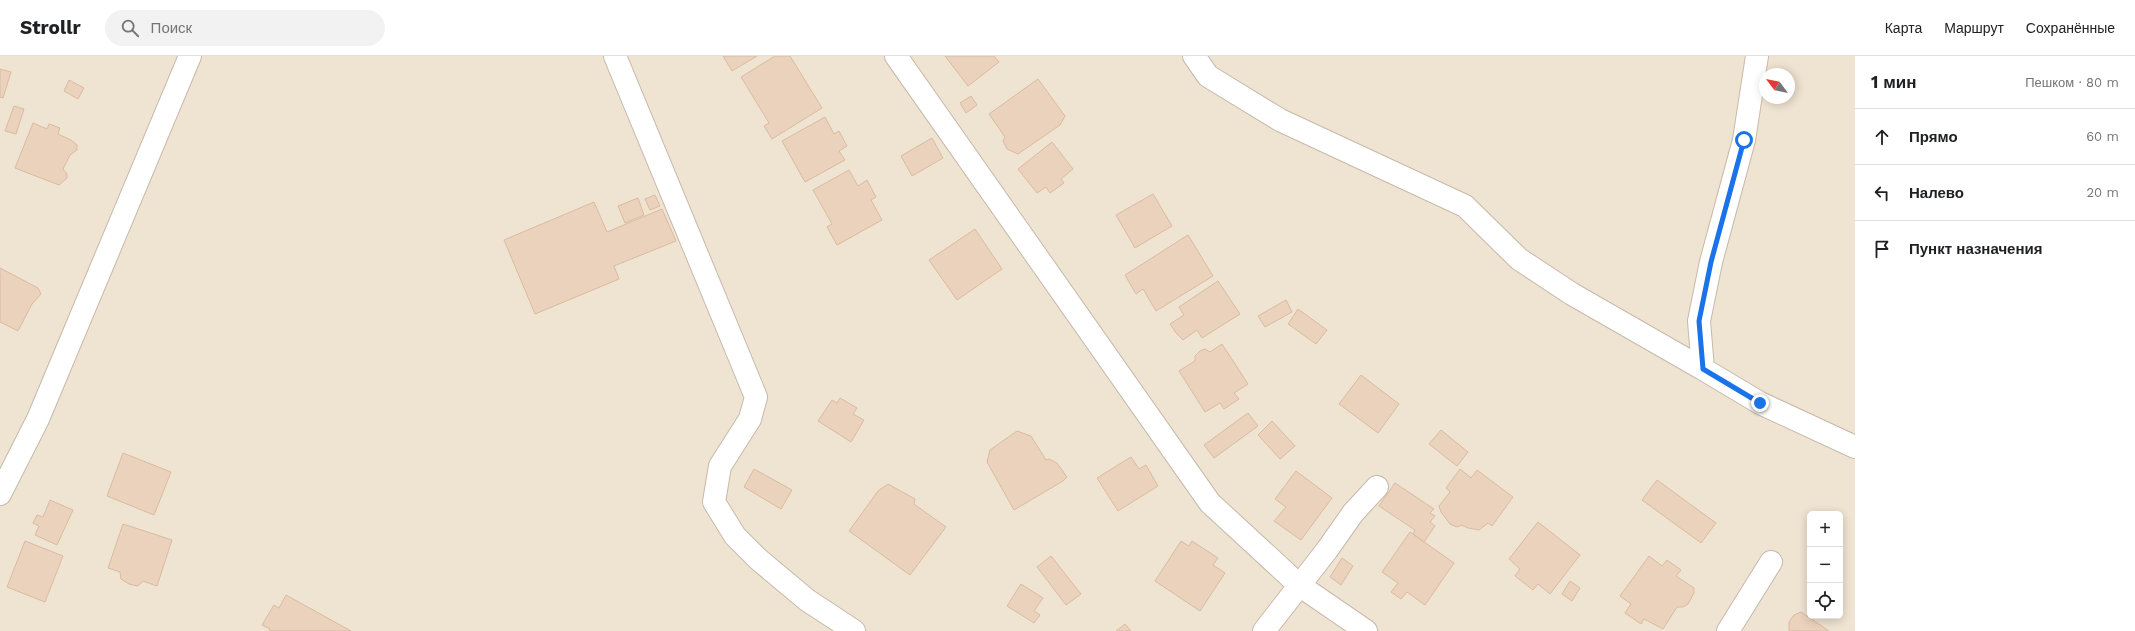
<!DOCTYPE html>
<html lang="ru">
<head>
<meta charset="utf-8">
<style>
  body { margin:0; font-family:"Work Sans",sans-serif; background:#f2f2f2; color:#202124 }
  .controls { position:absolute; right:12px; bottom:12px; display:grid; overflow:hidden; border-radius:6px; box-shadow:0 2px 10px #0003 }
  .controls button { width:36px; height:36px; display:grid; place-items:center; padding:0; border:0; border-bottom:1px solid #e0e0e0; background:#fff; color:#202124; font:20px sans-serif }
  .compass { position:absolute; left:1759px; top:12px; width:36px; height:36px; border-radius:50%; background:#fff; box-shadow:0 2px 10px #0003; rotate:302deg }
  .stop { position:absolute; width:12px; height:12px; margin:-9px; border:3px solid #1a73e8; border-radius:50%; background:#fff }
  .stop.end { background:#1a73e8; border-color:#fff; box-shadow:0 1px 4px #0008 }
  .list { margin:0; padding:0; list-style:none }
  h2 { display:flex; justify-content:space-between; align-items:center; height:52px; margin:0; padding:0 16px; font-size:17px }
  h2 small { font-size:13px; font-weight:400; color:#757577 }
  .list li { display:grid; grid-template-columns:26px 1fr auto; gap:12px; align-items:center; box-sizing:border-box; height:56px; padding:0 16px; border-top:1px solid #e0e0e0 }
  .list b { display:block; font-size:15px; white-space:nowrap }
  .list em { font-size:13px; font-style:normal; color:#757577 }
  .icon { flex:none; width:22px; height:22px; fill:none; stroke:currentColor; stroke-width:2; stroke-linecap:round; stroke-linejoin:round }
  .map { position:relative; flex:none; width:1855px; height:575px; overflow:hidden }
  header { display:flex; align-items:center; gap:24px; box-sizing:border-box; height:56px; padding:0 20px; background:#fff; border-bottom:1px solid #e0e0e0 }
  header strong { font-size:19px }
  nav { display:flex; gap:22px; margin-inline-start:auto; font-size:14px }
  .search { width:280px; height:36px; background:#f2f2f2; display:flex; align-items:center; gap:10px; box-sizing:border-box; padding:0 14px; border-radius:22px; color:#757577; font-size:15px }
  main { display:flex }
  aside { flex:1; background:#fff }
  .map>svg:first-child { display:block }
</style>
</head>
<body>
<header>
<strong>Strollr</strong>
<div class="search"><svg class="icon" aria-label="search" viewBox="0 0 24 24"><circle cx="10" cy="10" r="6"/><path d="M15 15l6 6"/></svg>Поиск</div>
<nav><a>Карта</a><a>Маршрут</a><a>Сохранённые</a></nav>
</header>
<main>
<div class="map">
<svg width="1855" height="575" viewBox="0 0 1855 575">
  <rect width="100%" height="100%" fill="#f8f1e2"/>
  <!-- residential -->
  <path fill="#efe3d1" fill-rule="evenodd" d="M 0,0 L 1855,0 L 1855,575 L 0,575 ZM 1765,18 L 1789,18 L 1789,42 L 1765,42 ZM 1810,458 L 1840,458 L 1840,560 L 1810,560 Z"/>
  <!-- building -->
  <path fill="#ead2bd" stroke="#dabba0" d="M 723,0 L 757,0 L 732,15 Z
    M 775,0 L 790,0 L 822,52 L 772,83 L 764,70 L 769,67 L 741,21 Z
    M 945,0 L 994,0 L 999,6 L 968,30 Z
    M 0,13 L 11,16 L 3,42 L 0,41 Z
    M 1038,23 L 1065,60 L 1060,69 L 1018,98 L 1007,93 L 1003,85 L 1005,81 L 989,58 Z
    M 69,24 L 84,32 L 78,43 L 64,35 Z
    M 971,40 L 977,49 L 966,57 L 960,47 Z
    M 14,50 L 24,53 L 16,78 L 5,75 Z
    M 825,61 L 834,78 L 839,75 L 847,90 L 839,95 L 845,104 L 805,126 L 782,85 Z
    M 33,67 L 47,73 L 49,68 L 60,72 L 58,78 L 71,84 L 77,89 L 77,94 L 70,99 L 63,113 L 67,118 L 67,122 L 59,129 L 15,112 Z
    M 932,82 L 943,102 L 912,120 L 901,100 Z
    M 1052,86 L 1073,113 L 1061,123 L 1064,127 L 1050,137 L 1046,131 L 1037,137 L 1018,113 Z
    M 849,114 L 858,130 L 867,124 L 876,141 L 871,144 L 882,164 L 837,189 L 827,171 L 832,168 L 813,134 Z
    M 1153,138 L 1172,170 L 1135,192 L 1116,159 Z
    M 655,139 L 660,150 L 650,154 L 645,143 Z
    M 638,142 L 644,159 L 625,167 L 618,150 Z
    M 594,146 L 607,176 L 662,153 L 676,185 L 614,210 L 619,223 L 535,258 L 504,184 Z
    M 975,173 L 1002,213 L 957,244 L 929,204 Z
    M 1188,179 L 1213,220 L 1156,255 L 1143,233 L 1136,238 L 1125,219 Z
    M 0,212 L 38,232 L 41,238 L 32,248 L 18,275 L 0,266 Z
    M 1218,225 L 1240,258 L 1202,282 L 1197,274 L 1183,284 L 1176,277 L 1170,268 L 1184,259 L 1179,251 Z
    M 1286,244 L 1292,256 L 1265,271 L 1258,260 Z
    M 1298,253 L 1327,274 L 1316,288 L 1288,268 Z
    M 1222,288 L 1248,328 L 1234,337 L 1239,343 L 1224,353 L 1220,347 L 1205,356 L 1179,315 L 1195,305 L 1195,300 L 1200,295 L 1205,293 L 1210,296 Z
    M 1361,319 L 1399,348 L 1378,377 L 1339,348 Z
    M 840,342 L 857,352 L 853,358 L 864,364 L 851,386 L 818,365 L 832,344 L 837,347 Z
    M 1248,357 L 1258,370 L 1214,402 L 1204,389 Z
    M 1272,365 L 1295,390 L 1280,403 L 1258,379 Z
    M 1441,374 L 1468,396 L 1457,410 L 1429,388 Z
    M 1017,375 L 1031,380 L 1046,404 L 1049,403 L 1057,407 L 1067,421 L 1063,425 L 1014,454 L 987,406 L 990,394 Z
    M 123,397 L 171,416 L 154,459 L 107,440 Z
    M 1131,401 L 1139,413 L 1146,409 L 1158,430 L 1118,455 L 1097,422 Z
    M 754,413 L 792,434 L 781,453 L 744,431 Z
    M 1460,413 L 1471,422 L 1477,414 L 1513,441 L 1492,470 L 1488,467 L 1479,474 L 1468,472 L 1462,469 L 1457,471 L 1450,468 L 1441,456 L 1439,450 L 1450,436 L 1446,432 Z
    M 1296,415 L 1332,442 L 1301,484 L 1274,465 L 1286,451 L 1275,443 Z
    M 1657,424 L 1716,467 L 1701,487 L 1642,444 Z
    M 1395,427 L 1434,453 L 1430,457 L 1435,460 L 1430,466 L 1435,470 L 1424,486 L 1413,478 L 1415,474 L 1379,450 Z
    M 888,428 L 915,443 L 914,448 L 946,471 L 910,519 L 849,475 L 878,435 Z
    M 50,444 L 73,454 L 57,489 L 35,479 L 39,470 L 33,467 L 37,459 L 43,461 Z
    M 1538,466 L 1580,499 L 1550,538 L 1538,528 L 1533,534 L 1515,520 L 1520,513 L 1509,503 Z
    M 123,468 L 172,484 L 157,530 L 143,525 L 138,530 L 129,528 L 121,523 L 120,516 L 108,512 Z
    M 1410,476 L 1454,507 L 1425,549 L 1407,536 L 1401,543 L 1391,536 L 1398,527 L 1382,516 Z
    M 25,485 L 63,500 L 45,546 L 7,531 Z
    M 1181,485 L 1189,490 L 1192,485 L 1218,502 L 1213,509 L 1225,517 L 1200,555 L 1155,525 Z
    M 1051,500 L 1081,538 L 1066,549 L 1037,511 Z
    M 1649,500 L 1662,510 L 1667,504 L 1681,514 L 1676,520 L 1694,532 L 1694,537 L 1688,548 L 1683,551 L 1677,551 L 1663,573 L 1644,563 L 1641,568 L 1625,557 L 1631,548 L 1620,540 Z
    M 1342,502 L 1353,510 L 1341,529 L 1330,521 Z
    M 1570,525 L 1580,532 L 1572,545 L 1562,538 Z
    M 1021,528 L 1043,542 L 1034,555 L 1040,559 L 1034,567 L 1007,550 Z
    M 286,539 L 351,575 L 269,575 L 270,573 L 262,569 L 274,549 L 279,552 Z
    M 1801,556 L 1829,575 L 1789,575 L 1789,566 L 1794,559 Z
    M 1125,568 L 1131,575 L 1116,575 Z"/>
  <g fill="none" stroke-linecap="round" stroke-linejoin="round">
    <!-- street casing -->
    <g stroke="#c7b9ab" stroke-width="24">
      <path id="street" d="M 615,0 L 756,341 L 750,363 L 720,410 L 714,446 L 735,480 L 758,503 L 807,544 L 854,575
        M 896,0 L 1210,447 L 1299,529 L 1366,575
        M 1194,0 L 1208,20 L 1280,64 L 1465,150 L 1519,203 L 1572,238 L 1703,313
        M 1757,0 L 1744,84 L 1711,206 L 1699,265 L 1703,313 L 1760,347 L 1855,391
        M 0,438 L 38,363 L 190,0
        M 1264,575 L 1327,494 L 1353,457 L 1377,431
        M 1728,575 L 1771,506"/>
    </g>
    <!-- street -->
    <use href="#street" stroke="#fff" stroke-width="22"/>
  </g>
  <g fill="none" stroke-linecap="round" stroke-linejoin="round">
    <!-- route -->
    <path stroke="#1a73e8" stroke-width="5" d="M 1744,84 L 1711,206 L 1699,265 L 1703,313 L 1760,347"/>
  </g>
</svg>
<div class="controls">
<button>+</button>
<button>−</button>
<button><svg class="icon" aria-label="locate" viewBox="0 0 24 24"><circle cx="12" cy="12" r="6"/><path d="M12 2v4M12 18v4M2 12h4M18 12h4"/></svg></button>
</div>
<svg class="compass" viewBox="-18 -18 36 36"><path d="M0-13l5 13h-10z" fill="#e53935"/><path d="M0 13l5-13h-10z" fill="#757577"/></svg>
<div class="stop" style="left:1744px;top:84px"></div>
<div class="stop end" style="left:1760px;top:347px"></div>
</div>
<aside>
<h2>1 мин<small>Пешком · 80 m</small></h2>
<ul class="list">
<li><svg class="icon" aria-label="ahead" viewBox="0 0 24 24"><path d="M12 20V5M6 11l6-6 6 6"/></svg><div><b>Прямо</b></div><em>60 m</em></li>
<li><svg class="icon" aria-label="left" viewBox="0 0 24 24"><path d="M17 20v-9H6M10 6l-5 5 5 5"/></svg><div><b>Налево</b></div><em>20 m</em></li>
<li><svg class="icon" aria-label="arrive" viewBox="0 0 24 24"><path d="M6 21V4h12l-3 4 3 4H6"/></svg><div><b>Пункт назначения</b></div></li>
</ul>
</aside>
</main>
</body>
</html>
